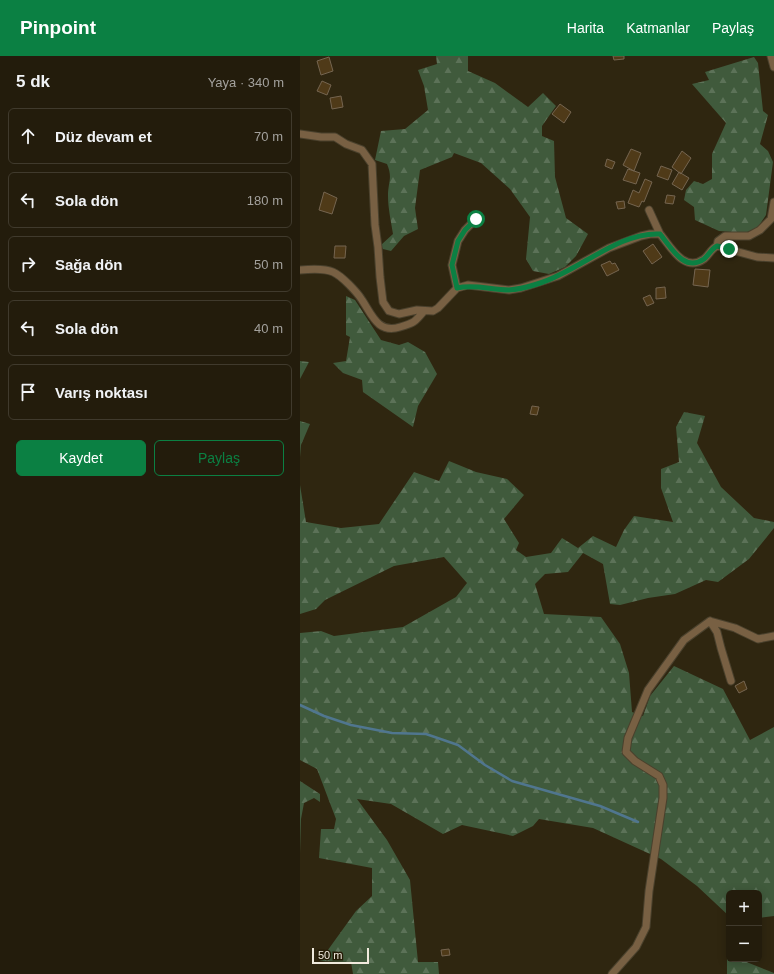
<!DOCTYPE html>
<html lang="tr">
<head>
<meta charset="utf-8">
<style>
  body { margin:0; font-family:Arial,sans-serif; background:#2f291a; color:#f1f3f6 }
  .controls { position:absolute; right:12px; bottom:12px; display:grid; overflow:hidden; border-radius:6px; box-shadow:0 2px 10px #0003 }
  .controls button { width:36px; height:36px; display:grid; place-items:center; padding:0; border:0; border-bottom:1px solid #403a2d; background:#231c0c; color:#f1f3f6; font:20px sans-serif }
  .scale { position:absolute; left:12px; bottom:10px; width:57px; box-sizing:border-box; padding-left:4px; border:2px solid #f0eadd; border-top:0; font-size:11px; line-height:14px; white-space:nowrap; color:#f0eadd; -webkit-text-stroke:3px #251c06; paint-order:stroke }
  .stop { position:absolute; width:12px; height:12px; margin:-9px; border:3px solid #0b8043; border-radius:50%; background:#fff }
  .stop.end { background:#0b8043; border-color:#fff; box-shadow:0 1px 4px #0008 }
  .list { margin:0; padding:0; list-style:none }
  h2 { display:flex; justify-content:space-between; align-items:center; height:52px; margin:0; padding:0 16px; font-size:17px }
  h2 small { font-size:13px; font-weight:400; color:#a3a19d }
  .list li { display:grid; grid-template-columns:26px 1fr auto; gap:12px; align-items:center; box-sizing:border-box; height:56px; margin:0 8px 8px; padding:0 8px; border:1px solid #403a2d; border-radius:6px }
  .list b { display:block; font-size:15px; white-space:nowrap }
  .list em { font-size:13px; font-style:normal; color:#a3a19d }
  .actions { display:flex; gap:8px; padding:12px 16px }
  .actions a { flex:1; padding:9px 0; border:1px solid #0b8043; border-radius:6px; text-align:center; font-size:14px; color:#0b8043 }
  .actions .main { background:#0b8043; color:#fff }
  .icon { flex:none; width:22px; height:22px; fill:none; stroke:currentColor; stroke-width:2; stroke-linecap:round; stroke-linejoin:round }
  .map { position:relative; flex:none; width:474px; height:918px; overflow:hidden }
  header { display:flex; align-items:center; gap:24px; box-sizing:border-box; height:56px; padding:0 20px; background:#0b8043; color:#fff }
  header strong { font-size:19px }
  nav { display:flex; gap:22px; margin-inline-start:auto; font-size:14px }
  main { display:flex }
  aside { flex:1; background:#231c0c }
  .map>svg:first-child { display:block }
</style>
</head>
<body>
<header>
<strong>Pinpoint</strong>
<nav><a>Harita</a><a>Katmanlar</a><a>Paylaş</a></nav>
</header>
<main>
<aside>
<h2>5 dk<small>Yaya · 340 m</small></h2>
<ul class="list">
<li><svg class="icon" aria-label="ahead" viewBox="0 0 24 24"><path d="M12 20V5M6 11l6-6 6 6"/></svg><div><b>Düz devam et</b></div><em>70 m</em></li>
<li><svg class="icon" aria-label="left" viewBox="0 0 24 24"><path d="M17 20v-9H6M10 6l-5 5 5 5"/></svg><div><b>Sola dön</b></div><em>180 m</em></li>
<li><svg class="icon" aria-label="right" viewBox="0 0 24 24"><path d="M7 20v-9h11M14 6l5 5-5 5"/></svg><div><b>Sağa dön</b></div><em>50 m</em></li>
<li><svg class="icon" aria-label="left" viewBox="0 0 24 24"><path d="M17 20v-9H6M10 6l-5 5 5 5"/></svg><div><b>Sola dön</b></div><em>40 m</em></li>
<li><svg class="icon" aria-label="arrive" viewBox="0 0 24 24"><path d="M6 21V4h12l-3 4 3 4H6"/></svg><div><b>Varış noktası</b></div></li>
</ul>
<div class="actions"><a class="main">Kaydet</a><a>Paylaş</a></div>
</aside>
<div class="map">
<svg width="474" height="918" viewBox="0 0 474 918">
  <defs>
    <pattern id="forest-firs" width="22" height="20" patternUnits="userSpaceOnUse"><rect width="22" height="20" fill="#405a3c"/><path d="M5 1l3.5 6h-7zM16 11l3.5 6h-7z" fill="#5c7258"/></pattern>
  </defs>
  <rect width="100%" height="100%" fill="#2f2610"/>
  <!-- forest -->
  <path fill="url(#forest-firs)" d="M 136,0 L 168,0 L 168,15 L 195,27 L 228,51 L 243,37 L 256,50 L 242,70 L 242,80 L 254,85 L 255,121 L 266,162 L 288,178 L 276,200 L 265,211 L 249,218 L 233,215 L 226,203 L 230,161 L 210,133 L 181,107 L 154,97 L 152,101 L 120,114 L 115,152 L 118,173 L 104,180 L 91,195 L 83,193 L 81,189 L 93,178 C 91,165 88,152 88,140 C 88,126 93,122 87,108 L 75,104 L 81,75 L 105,73 L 128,54 L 124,30 L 118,14 L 137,8 Z
    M 454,1 L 458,7 L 463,55 L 468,59 L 460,88 L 468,95 L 473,106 L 466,159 L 458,171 L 445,177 L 419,175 L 395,164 L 394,151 L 384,144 L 386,134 L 394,125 L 403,128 L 412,123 L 412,98 L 426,67 L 392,28 L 409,24 L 405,16 Z
    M 46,240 L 55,244 L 81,284 L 99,289 L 108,286 L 125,296 L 137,318 L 118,350 L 113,371 L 63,336 L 62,324 L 43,317 L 33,307 L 46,305 L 50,281 L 46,279 Z
    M 0,305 L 9,306 L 0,323 Z
    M 384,356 L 405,360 L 397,387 L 421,431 L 454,462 L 474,466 L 474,472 L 449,503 L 418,526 L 406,524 L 375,538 L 348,542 L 320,549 L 310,548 L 303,508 L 283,497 L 268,516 L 245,518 L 235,528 L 244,558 L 301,561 L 320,588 L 329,617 L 332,656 L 343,660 L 350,640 L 374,610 L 423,633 L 450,684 L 474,671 L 474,860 L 459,862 L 459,837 L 429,837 L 429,860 L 397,830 L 361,803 L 293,772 L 239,763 L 233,770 L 213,780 L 162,769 L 143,778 L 91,748 L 57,743 L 87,784 L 110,824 L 118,906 L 138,906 L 139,918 L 53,918 L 51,906 L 20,905 L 56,855 L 72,840 L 72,812 L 19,802 L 21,773 L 34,773 L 36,763 L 17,713 L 0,704 L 0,577 L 21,575 L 34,580 L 103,571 L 156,541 L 167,527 L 144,501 L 94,510 L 25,544 L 16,553 L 0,558 L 0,429 L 6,466 L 41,472 L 79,468 L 114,416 L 139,425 L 149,405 L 176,416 L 207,423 L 224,439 L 204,463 L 219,487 L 216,494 L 226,501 L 251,497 L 262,482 L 278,492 L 293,480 L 316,491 L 324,474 L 334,460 L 373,466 L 361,432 L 361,413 L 379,406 L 376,371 Z
    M 0,365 L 10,368 L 1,389 L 0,401 Z
    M 0,725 L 20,738 L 20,746 L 14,742 L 4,747 L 1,763 L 0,797 Z
    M 427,899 L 429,899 L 429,903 L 439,903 L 474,917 L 474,918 L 427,918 Z"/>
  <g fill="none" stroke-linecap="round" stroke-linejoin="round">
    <!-- stream -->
    <path stroke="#50768f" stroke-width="2.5" d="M 0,649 L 24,660 L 51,669 L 92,677 L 126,678 L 158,689 L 185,709 L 212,725 L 300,750 L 338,766"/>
  </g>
  <!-- building -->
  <path fill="#4f3a18" stroke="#756550" d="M 313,0 L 324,0 L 324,3 L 314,4 Z
    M 29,1 L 33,15 L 21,19 L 17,5 Z
    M 22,25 L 31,29 L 27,39 L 17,35 Z
    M 41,40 L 43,51 L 32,53 L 30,42 Z
    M 260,48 L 271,56 L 264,67 L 252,58 Z
    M 331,93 L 341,97 L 334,115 L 323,109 Z
    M 382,95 L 391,102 L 381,118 L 372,111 Z
    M 307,103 L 315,106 L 312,113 L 305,110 Z
    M 361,110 L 372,114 L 368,124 L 357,120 Z
    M 328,113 L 340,117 L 336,128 L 323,124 Z
    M 379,116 L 389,122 L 382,134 L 372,128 Z
    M 345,123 L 352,126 L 344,146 L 342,145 L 339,151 L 328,147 L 333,134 L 339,137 Z
    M 24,136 L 37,142 L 32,158 L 19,154 Z
    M 367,139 L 375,140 L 373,148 L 365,147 Z
    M 324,145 L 325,152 L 318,153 L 316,146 Z
    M 353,188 L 362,201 L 352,208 L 343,195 Z
    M 35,190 L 46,190 L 45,202 L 34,202 Z
    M 310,205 L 312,208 L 315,207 L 319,214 L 307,220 L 301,209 Z
    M 395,213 L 410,214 L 408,231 L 393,229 Z
    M 365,231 L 366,242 L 356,243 L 356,232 Z
    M 350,239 L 354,247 L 347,250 L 343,242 Z
    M 232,350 L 239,351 L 237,359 L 230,358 Z
    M 444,625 L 447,633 L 439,637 L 435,630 Z
    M 149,893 L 150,899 L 142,900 L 141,894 Z"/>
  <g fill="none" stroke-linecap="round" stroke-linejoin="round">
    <!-- minor casing -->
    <g stroke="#4a412d" stroke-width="9">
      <path id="minor" d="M 471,0 L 474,11
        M 0,78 L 21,81 L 35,81 L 46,88 L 62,94 L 72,108 L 75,169 L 78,191 L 80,221 L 83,246 L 89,255 L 99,258 L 117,254 L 133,255 L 138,252 L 157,232 L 168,229 L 209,234 L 221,232 L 258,220 L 309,192 L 341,180 L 350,178 L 360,178 C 371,191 384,217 404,203 C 409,199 411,193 417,190
        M 474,146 L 471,163 L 460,174 L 449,180 L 425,180 L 418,185 L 417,190 L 457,201 L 474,202
        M 349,154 L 360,178
        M 0,214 C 10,213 24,212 33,216 C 42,220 57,236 62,244 C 72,259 78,278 100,271 C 114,267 115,266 124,255
        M 157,232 L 152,209 L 158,185 L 165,174 L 176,163
        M 410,565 L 417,576 L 421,592 L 431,625
        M 312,918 L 336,891 L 346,871 L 349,835 L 363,742 L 363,729 L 359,720 L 335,705 L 326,696 L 328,682 L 348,634 L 384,584 L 410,565 L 435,572 L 458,583 L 474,580"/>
    </g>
    <!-- minor -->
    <use href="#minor" stroke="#786043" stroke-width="7"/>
  </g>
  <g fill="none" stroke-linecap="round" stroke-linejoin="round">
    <!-- route -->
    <path stroke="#0b8043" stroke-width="5" d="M 176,163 L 165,174 L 158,185 L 152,209 L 157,232 C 175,228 191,234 209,234 C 224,233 246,226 259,219 C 290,205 324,176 360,178 C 371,191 384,217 404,203 C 409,199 411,193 417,190 L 429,193"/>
  </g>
</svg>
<div class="controls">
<button>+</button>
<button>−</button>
</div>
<div class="scale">50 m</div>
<div class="stop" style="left:176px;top:163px"></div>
<div class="stop end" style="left:429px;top:193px"></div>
</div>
</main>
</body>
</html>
